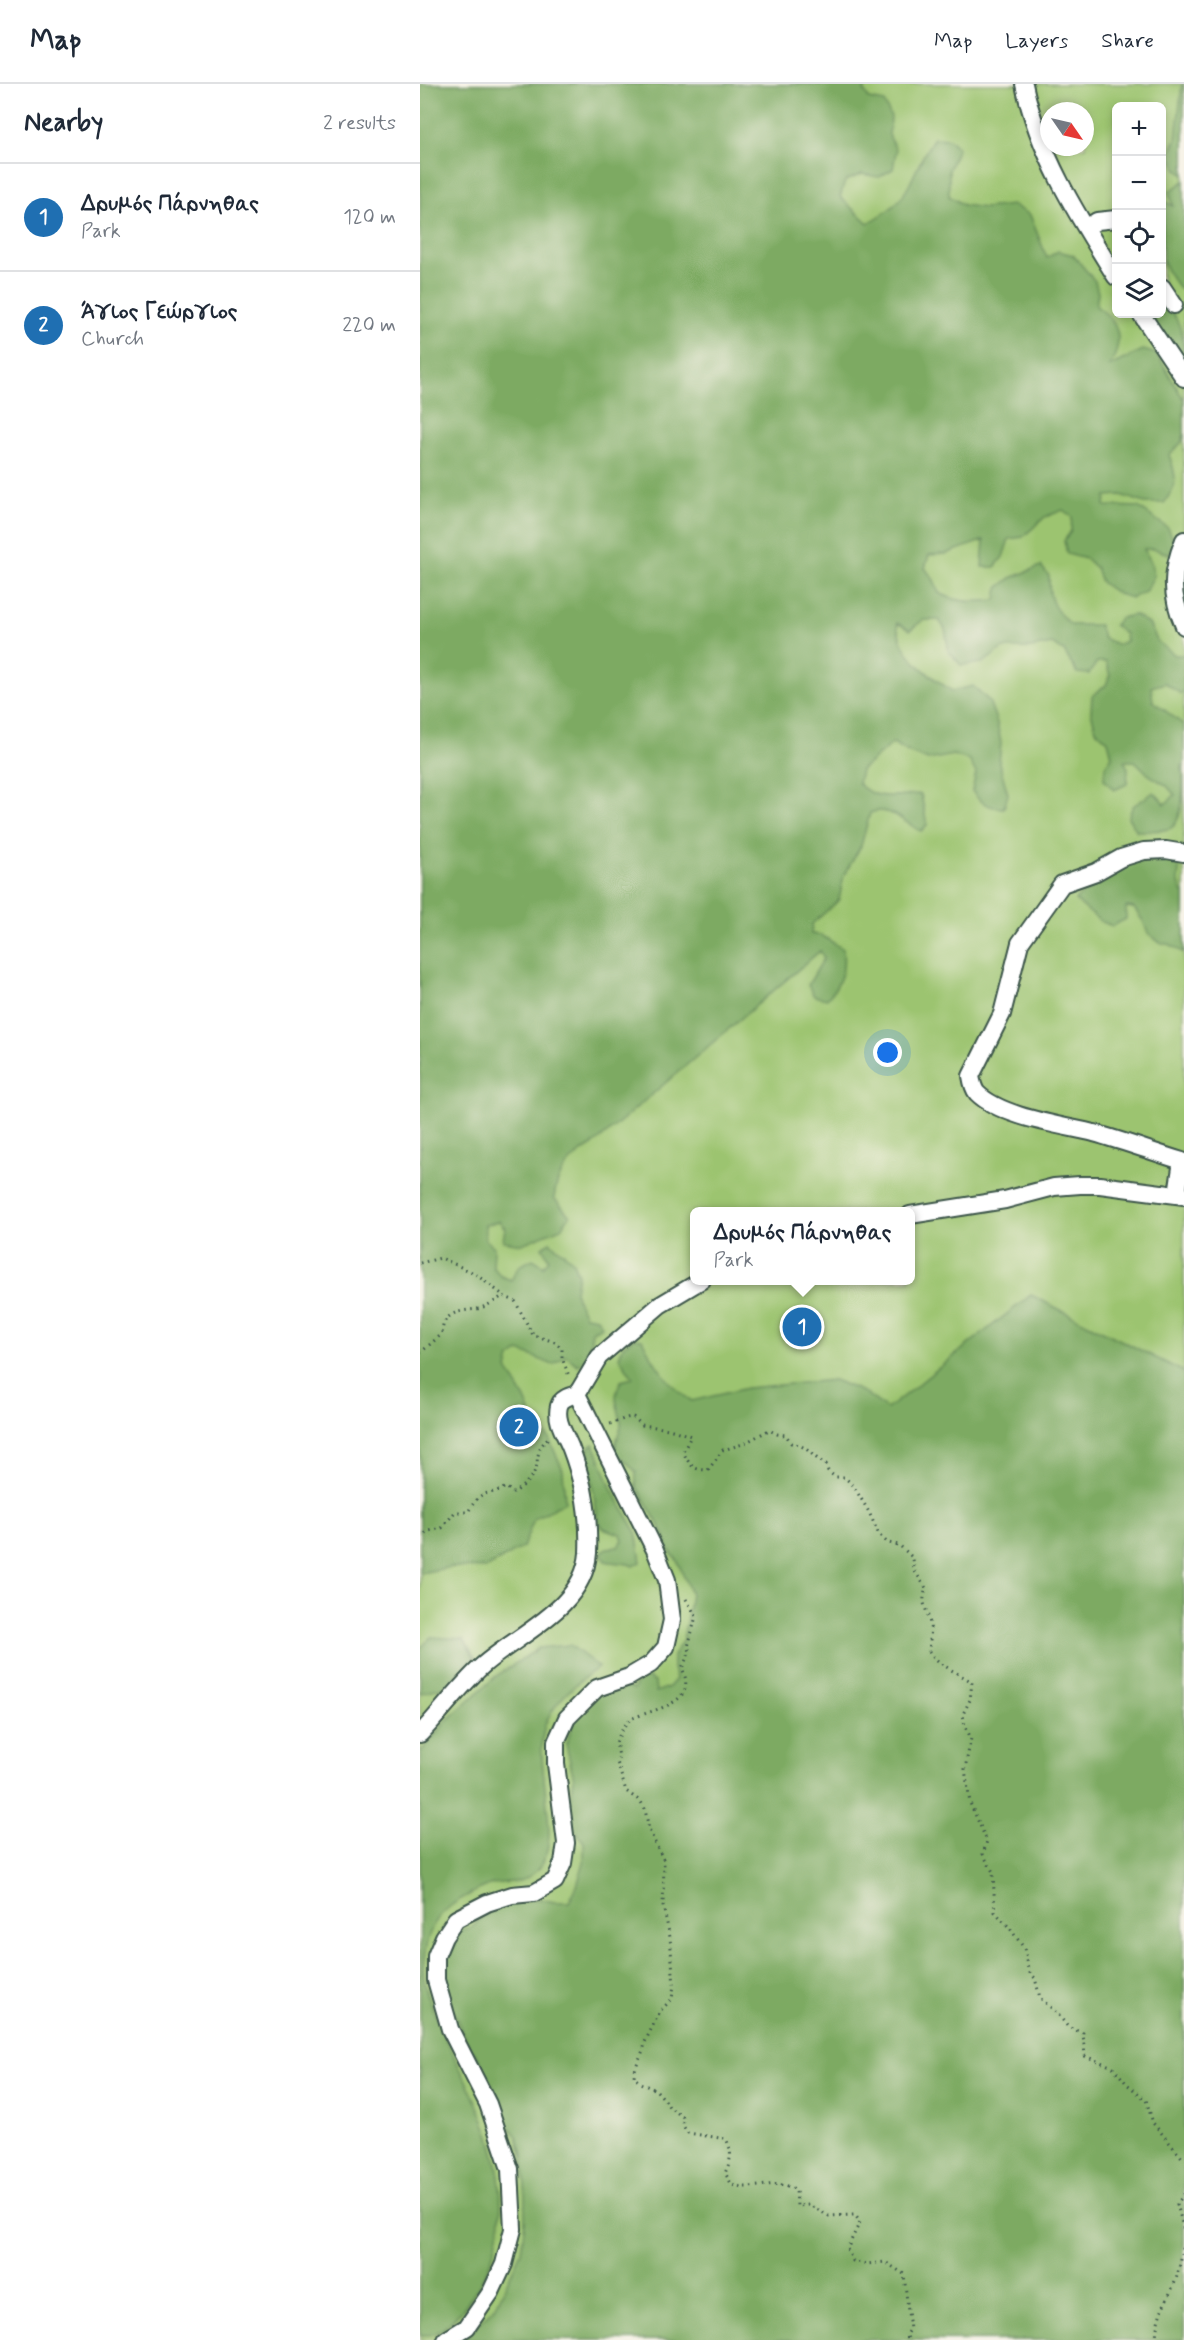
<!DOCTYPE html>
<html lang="en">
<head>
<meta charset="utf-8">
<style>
  body { margin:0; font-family:Mynerve,sans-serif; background:#f6f6f7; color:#1f2937 }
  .controls { position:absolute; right:18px; top:18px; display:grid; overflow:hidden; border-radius:9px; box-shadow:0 3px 9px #0003 }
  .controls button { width:54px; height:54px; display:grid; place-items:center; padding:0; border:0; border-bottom:2px solid #e0e1e3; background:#fff; color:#1f2937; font:30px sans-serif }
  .compass { position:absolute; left:620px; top:18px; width:54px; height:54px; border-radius:50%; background:#fff; box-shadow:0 3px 9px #0003; rotate:124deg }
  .you { position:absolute; left:468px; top:969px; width:21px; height:21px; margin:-15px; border:4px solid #fff; border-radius:50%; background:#1a73e8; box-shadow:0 0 0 9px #1a73e833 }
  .badge { display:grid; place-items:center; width:39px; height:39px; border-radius:50%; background:#1f6fb2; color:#fff; font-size:20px; font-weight:700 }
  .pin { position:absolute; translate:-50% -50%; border:3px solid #fff; box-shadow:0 2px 6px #0006 }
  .popup { position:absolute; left:270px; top:1123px; width:225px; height:78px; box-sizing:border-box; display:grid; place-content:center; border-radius:9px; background:#fff; filter:drop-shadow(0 2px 4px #0005); font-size:20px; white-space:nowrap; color:#747a83 }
  .popup b { font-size:22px; color:#1f2937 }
  .popup::after { content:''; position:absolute; left:50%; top:100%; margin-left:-12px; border:12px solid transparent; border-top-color:#fff }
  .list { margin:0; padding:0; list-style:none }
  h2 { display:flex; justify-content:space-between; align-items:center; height:78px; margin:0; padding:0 24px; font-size:26px }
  h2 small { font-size:20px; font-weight:400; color:#747a83 }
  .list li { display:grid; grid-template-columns:39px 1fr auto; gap:18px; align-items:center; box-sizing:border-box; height:108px; padding:0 24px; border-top:2px solid #e0e1e3 }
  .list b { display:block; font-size:22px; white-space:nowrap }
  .list p { margin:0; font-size:20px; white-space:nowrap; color:#747a83 }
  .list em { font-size:20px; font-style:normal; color:#747a83 }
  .icon { flex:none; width:33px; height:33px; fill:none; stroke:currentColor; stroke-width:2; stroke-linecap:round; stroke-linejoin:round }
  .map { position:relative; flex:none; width:764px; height:2256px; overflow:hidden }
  header { display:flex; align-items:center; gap:36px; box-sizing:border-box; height:84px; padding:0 30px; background:#fff; border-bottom:2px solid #e0e1e3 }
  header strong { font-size:28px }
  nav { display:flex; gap:33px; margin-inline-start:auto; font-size:21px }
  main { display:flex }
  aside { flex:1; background:#fff }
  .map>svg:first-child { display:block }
</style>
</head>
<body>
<header>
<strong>Map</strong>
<nav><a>Map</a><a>Layers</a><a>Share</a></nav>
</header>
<main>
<aside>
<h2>Nearby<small>2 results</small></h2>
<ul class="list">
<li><span class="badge">1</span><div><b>Δρυμός Πάρνηθας</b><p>Park</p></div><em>120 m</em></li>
<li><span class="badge">2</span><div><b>Άγιος Γεώργιος</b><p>Church</p></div><em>220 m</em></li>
</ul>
</aside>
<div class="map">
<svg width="764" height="2256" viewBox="0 0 764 2256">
  <rect width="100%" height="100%" fill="#f7f3e8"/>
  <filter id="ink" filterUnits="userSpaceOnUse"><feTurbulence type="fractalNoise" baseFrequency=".0167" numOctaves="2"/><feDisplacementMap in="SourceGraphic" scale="12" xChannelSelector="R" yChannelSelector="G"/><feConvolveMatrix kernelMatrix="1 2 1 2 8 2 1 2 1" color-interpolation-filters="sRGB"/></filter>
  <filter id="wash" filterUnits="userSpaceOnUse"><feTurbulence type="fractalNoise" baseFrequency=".008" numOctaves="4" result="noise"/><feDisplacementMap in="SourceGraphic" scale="24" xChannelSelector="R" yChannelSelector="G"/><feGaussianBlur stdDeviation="1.35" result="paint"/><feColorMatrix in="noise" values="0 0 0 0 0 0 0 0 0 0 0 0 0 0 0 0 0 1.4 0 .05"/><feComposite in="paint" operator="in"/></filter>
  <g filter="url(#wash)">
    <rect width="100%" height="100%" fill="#efe7cd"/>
    <!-- green -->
    <path fill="#9cc46f" stroke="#5e8052" stroke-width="1.5" fill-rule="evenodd" d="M 0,0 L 764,0 L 764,2256 L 0,2256 ZM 696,22 L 742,22 L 742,230 L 696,230 ZM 629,27 L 665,27 L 665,63 L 629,63 ZM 274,1128 L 490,1128 L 490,1196 L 274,1196 Z"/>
    <!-- forest -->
    <path fill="#7daa62" stroke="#4e744b" stroke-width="1.5" d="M 0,0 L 447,0 L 444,7 L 449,15 L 464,18 L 471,33 L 469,51 L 476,66 L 473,85 L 459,93 L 442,90 L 425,97 L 420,113 L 448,139 C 463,131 479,120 487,105 C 497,87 502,70 514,54 L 529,55 L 538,64 L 529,85 L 529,112 L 543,121 L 564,124 L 593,121 L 610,131 L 627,174 L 638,167 L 653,171 L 675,197 L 678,209 L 676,222 C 700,238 704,256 690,282 L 723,266 L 737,270 L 764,316 L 764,351 L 761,359 L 749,371 C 757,392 758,400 744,419 L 725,419 L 701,411 L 686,412 L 685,422 L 718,423 L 748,444 L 755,459 L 749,470 L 734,465 L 724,465 L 731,478 L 734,492 L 725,508 L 712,514 L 698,510 L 681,498 L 676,484 L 666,475 L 647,470 L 644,457 L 651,447 L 652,433 L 643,426 L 625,433 L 603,453 L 589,455 L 583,473 L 575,483 L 562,483 L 564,456 L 526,470 L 509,471 L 505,484 L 514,496 L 519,509 C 539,519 554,518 576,516 L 578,504 L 591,494 L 621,482 L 629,492 C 629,517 632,524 651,541 L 679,541 L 683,554 L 698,561 L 706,557 L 705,550 L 694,541 L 700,534 L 715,531 L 729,540 L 738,558 L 755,571 L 764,571 L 764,608 L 761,610 L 745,599 L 731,603 L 733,617 L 764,641 L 764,680 L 762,683 C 764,699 764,736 751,744 C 742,748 727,746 717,747 L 708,734 L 713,722 L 734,708 L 745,720 L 755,711 L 746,701 L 729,691 L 715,677 L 704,677 L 708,684 L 707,700 L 694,706 L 684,695 L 685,683 L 692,672 L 688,657 L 676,646 L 671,628 L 672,612 L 686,601 L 690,592 L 686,578 L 677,578 L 669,590 L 657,589 L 644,567 L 632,560 L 611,564 L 583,564 L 563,579 L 541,581 L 529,568 L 525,545 L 519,536 L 503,536 L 490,546 L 477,539 C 480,572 507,590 532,607 L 553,602 L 569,617 L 577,639 L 581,659 L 579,679 L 588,710 L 584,724 C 570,724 561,720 552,707 L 556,689 L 549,676 L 533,671 L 508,676 L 490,669 L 473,659 L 441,686 L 438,699 C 454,718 479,711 501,710 L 507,741 L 501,747 C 485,739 469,721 450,729 L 441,762 L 424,791 L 419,816 L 392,840 L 391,850 L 401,851 L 423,865 C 425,887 421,899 407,915 L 394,912 L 388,901 L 404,874 L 400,867 L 174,1060 C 151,1073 137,1087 134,1114 L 150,1132 L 141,1144 L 102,1160 L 83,1157 L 85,1144 L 79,1137 L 65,1141 L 65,1155 L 74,1163 L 73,1183 L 81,1192 L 91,1196 L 99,1182 L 113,1175 L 124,1182 L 129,1175 L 122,1163 L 130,1158 L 152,1176 L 158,1190 L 155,1207 L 158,1218 L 165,1232 L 177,1234 L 182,1242 L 172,1247 L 168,1275 L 158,1281 L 146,1272 L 133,1281 L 100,1267 L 90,1274 L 87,1285 L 105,1315 L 113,1335 L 128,1353 L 143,1386 L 145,1418 L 114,1435 L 103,1463 L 66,1484 L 31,1483 L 0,1489 Z
      M 762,0 L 764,0 L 764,91 L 757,85 L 749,70 L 756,55 Z
      M 764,97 L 764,204 L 759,204 L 748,189 L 742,174 L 742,116 L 753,122 L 749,108 Z
      M 742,220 L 744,220 C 762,235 764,255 764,277 C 753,265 731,248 734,230 L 742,230 Z
      M 741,773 L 755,774 L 760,781 L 758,794 L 761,807 L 764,809 L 764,869 L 751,861 L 739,858 L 728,849 L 723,837 L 714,824 L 706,823 L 706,835 L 692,842 L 680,837 L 655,816 C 665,806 672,805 683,797 C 693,791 701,783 712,779 C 722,776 732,776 741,773 Z
      M 611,1211 L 764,1288 L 764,2256 L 43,2256 L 76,2222 L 101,2168 L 105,2137 L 105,2103 L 103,2072 L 97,2052 L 81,2035 L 74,2006 L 59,1976 L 45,1956 L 29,1916 L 25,1889 L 29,1861 L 39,1847 L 52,1843 L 64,1830 L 82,1821 L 101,1816 L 122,1815 L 134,1818 L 149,1818 L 157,1802 L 164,1778 L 164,1758 L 152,1744 L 150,1720 L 154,1695 L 146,1660 L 154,1636 L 173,1612 L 200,1600 L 214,1606 L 217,1597 L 227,1593 L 235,1598 L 236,1608 L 249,1603 L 256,1595 L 253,1585 L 253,1572 L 263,1556 L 271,1510 L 257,1476 L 248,1465 L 243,1448 L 216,1402 L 216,1388 L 206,1377 L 196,1371 C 193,1355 202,1350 201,1339 C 199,1320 191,1317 201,1297 L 213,1294 L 199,1273 L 203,1262 L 214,1254 L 222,1255 C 233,1278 251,1305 272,1317 L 327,1304 L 414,1296 L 445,1309 L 467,1325 Z
      M 174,1360 L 192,1406 L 216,1447 L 221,1478 L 214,1482 C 203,1477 196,1480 185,1477 L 181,1469 L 187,1464 L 198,1463 L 203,1456 L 201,1450 L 183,1444 L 178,1436 L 168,1373 L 169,1362 Z
      M 11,1553 L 44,1555 L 55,1574 L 28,1602 L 0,1609 L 0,1565 Z
      M 150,1561 L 179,1583 C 159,1597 140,1612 128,1634 C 107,1674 149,1759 115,1788 C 100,1801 89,1797 73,1800 C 66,1802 58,1806 52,1809 C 21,1824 8,1840 4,1874 C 0,1898 11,1918 19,1940 C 33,1973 52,2005 65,2039 C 87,2097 89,2160 52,2212 C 44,2225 28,2244 14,2250 C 10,2251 4,2251 0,2251 L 0,1669 L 27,1636 L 76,1592 L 119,1564 Z"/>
    <g id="blocks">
      <!-- building -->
      <path fill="#ef9fb8" d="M 104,1331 L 113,1344 L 95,1356 L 86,1342 Z"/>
    </g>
  </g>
  <g filter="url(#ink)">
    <use href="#blocks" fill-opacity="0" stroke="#3e564b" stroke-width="1.5"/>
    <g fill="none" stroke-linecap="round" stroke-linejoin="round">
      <!-- minor casing -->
      <g stroke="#3e564b" stroke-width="20">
        <path id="minor" d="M 604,0 C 618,70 659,134 696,193
          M 666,144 L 677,137 L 696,135
          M 742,203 L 754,221
          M 721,230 L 764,294
          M 764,456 C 751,488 750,510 764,542
          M 757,1110 L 762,1077 C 733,1068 703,1057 674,1049 C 641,1041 581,1033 557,1009 C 553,1004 552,998 551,992 L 582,930 L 600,859 L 642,800 L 676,788 L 701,774 L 724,767 L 746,766 L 764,769
          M 490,1131 L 585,1116 L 634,1103 L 660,1101 L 680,1101 L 764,1112
          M 0,1650 C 21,1628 40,1602 62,1582 C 98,1550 164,1524 168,1469 C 169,1448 167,1425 163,1405 C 160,1392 156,1378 151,1365 C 146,1351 135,1338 139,1322 C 141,1314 150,1312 157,1310 L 179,1273 L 240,1221 L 282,1196
          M 26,2256 L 47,2243 L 71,2208 L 84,2180 L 93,2145 L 90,2085 L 68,2020 L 30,1945 L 16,1896 L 16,1872 L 24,1853 L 36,1835 L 67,1819 L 92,1811 L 114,1809 L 135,1797 L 143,1779 L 146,1759 L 136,1680 L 136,1658 L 147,1634 L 177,1604 L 209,1593 L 231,1580 L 246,1563 L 252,1536 L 247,1496 L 235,1466 L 157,1310"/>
      </g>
      <!-- path -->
      <path stroke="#3e564b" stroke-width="3" stroke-dasharray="1.5 4.5" stroke-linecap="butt" d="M 0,1179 L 21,1174 L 54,1189 L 83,1211
        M 0,1269 L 22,1250 C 22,1228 40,1227 57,1225 C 66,1223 75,1217 83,1212 L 95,1217 L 113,1251 L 135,1258 L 142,1265 L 142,1274 L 149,1292
        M 190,1340 C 198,1338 205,1333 213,1333 L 222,1341 L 249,1345 L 271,1352 L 263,1368 C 270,1381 272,1386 288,1386 L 303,1366 L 323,1360 L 349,1346 L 357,1350 L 366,1351 L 371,1359 C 388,1361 392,1374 406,1380 L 408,1387 L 415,1393 L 424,1393 L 433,1401 L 449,1428 L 459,1451 L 468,1459 L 479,1461 L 493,1474 L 494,1486 L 506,1504 C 502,1517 504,1520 508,1532 C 512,1543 510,1555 509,1567 C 519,1582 537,1588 552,1598 L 550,1616 L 543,1630 L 545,1643 L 551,1654 L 545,1685 L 550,1719 L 567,1757 L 563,1770 L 573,1788 L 575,1828 L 589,1843 L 604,1864 L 610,1889 L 615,1894 L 620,1914 L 637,1929 L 648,1943 L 663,1949 L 665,1972 L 693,1983 L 707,2000 L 726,2016 L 733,2039 L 764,2076
        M 0,1453 L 9,1447 L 22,1444 L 35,1428 L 48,1428 C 64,1401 64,1415 86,1403 L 93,1409 C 103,1403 116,1391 117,1379 C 118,1368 120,1362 128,1354
        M 266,1515 L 276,1532 L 268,1563 L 270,1567 L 262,1584 C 279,1621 234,1624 211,1635 C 204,1639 199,1652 196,1659 L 199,1672 L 197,1678 L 206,1707 L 221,1718 L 225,1725 L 229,1746 L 244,1777 L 243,1822 L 250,1853 L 254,1901 L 252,1915 L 240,1927 L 225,1958 C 224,1970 215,1978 214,1993 L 220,1999 L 236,2006 L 245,2016 L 249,2023 L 263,2033 L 263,2042 L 268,2049 L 306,2055 C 313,2068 311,2076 305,2089 L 312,2101 C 334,2108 356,2093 376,2106 L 377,2122 L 389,2121 L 409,2132 L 435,2131 L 440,2138 L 427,2165 L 433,2177 L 447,2180 L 465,2178 L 484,2190 L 490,2246 L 487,2250 L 488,2256
        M 764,2110 L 757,2120 L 764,2147
        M 736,2256 C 737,2228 745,2222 755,2198 C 760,2184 762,2171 764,2156"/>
      <!-- minor -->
      <use href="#minor" stroke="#fff" stroke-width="16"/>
    </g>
  </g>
</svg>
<div class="controls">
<button>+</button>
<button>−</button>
<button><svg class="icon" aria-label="locate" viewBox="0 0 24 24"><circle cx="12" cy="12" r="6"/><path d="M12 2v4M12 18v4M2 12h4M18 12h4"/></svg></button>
<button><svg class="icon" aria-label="layers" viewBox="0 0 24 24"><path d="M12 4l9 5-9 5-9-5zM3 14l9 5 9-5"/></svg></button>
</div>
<svg class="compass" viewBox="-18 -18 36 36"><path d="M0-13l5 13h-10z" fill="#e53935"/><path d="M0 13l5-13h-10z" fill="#747a83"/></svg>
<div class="you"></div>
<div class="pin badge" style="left:382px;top:1243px">1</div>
<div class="popup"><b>Δρυμός Πάρνηθας</b>Park</div>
<div class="pin badge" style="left:99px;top:1343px">2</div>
</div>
</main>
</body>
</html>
